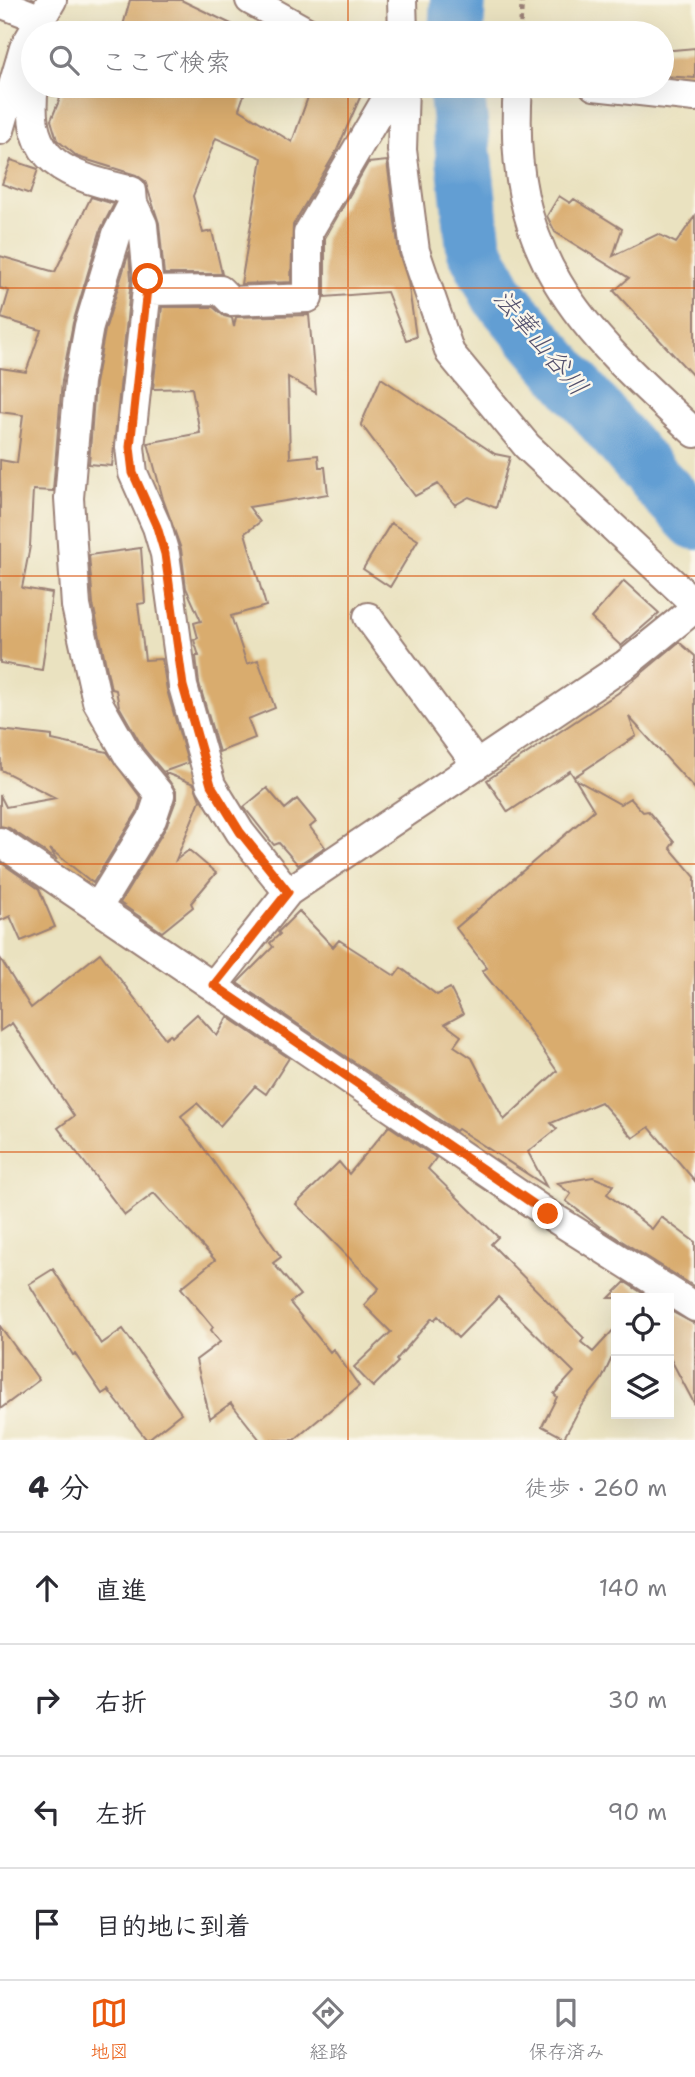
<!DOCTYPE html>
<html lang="ja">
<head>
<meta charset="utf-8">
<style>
  body { margin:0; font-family:"Shantell Sans","Klee One",sans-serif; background:#f2f2f3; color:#2b2b33 }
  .controls { position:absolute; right:21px; bottom:21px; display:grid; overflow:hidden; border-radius:0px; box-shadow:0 7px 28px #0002 }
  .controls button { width:63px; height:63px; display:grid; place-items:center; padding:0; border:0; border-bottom:2px solid #e1e1e2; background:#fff; color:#2b2b33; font:35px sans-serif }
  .stop { position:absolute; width:21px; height:21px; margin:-16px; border:5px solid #ea580c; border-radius:50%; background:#fff }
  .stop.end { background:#ea580c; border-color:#fff; box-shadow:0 2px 7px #0008 }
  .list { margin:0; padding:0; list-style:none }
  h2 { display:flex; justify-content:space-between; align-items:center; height:91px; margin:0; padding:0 28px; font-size:30px }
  h2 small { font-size:23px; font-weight:400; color:#7c7c81 }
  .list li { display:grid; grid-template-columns:46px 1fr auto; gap:21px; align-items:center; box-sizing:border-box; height:112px; padding:0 28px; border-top:2px solid #e1e1e2 }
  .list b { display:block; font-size:26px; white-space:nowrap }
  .list em { font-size:23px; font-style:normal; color:#7c7c81 }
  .icon { flex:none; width:38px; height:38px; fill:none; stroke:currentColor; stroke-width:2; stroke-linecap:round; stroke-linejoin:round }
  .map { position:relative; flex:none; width:695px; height:1440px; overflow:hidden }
  .search { position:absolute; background:#fff; box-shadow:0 7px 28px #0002; left:21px; right:21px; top:21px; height:77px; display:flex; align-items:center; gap:18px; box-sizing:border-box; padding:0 24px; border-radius:38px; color:#7c7c81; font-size:26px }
  .sheet { height:539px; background:#fff }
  nav { display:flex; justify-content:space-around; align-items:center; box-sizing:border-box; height:98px; border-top:2px solid #e1e1e2; background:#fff; font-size:19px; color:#7c7c81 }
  nav a { display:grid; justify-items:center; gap:4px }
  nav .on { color:#ea580c }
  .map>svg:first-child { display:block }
</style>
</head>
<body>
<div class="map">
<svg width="695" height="1440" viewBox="0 0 695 1440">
  <rect width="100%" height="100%" fill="#fbf7ec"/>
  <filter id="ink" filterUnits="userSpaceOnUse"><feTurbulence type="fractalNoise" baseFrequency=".0143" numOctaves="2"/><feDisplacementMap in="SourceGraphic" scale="14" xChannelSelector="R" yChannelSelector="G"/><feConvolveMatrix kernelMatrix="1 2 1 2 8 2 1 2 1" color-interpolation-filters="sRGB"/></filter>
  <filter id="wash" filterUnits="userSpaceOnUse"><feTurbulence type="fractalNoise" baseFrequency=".00686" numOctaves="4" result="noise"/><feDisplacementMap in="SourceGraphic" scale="28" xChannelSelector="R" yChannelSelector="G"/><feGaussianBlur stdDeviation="1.57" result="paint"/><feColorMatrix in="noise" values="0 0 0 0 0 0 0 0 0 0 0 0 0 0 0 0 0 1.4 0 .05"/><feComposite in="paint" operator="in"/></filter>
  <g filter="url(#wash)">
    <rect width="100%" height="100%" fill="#eae2c0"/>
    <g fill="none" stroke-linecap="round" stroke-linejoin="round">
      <!-- river -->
      <path stroke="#629ed3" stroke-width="56" d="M 456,33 L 458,0
        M 456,86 L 474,248 L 499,296 L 653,478 L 695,522"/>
    </g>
    <g id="blocks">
      <!-- building -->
      <path fill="#d9ac6e" d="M 130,0 L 181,0 L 250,33 L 121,33 Z
        M 695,48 L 695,78 L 662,76 L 662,51 Z
        M 65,86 L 247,86 L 239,109 L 292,142 L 312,86 L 365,86 L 337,150 L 293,225 L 291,282 L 241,284 L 262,158 L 216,138 L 193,196 L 203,233 L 212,231 L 222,274 L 164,274 L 159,223 L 145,181 L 136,175 L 78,157 L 57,140 L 51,120 Z
        M 11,160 L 38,169 L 30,194 L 2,184 Z
        M 387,161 L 399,253 L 408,281 L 416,337 L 406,340 L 387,292 L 325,297 L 325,238 L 368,163 Z
        M 559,196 L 570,203 L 574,199 L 622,229 L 613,256 L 658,234 L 676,243 L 695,216 L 695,378 L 614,291 L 629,278 L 555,232 L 547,216 Z
        M 91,197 L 114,204 L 101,229 L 73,323 L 62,381 L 53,491 L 33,490 L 30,546 L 22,588 L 52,593 L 42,670 L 0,663 L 0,460 L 17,463 L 23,415 L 0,412 L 0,368 L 26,372 L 41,330 L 1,318 L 9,291 L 0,288 L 0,256 L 55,272 Z
        M 129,252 L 131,279 L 112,466 L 89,464 L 95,384 L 105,330 Z
        M 162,307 L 213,307 L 224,316 L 232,318 L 234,327 L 236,317 L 309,315 L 316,393 L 288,377 L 290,458 L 318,455 L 319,467 L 325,467 L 328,494 L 249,507 L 260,522 L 245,533 L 266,606 L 231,616 L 247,664 L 258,660 L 275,708 L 248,719 L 255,738 L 219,752 L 199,683 L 196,656 L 199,656 L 194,640 L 198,638 L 194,623 L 201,621 L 186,588 L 181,549 L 163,499 L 148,443 L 200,433 L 192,388 L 153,389 Z
        M 381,378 L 495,454 L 510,457 L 496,508 L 469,497 L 455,505 L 438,484 L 415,496 L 361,424 Z
        M 391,523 L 418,540 L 390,587 L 363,569 Z
        M 141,548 L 145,603 L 138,604 L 145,660 L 162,659 L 167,690 L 188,763 L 163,772 L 143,748 L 119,706 L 116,690 L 111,689 L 93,604 L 89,555 Z
        M 624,581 L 659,613 L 621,646 L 591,618 Z
        M 679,642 L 695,656 L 695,789 L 629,717 L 636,736 L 574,777 L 570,771 L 508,812 L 487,780 L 618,693 Z
        M 0,730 L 52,736 L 52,740 L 107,752 L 141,798 L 137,812 L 93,883 L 50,849 L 57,860 L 9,828 L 0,826 L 0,795 L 6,807 L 56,798 L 1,770 Z
        M 163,772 L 194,784 L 200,800 L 176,860 L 189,850 L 216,873 L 191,903 L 193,907 L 162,932 L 120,903 L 166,827 L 176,800 L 176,791 Z
        M 575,779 L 620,804 L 630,798 L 643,812 L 648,811 L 674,842 L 670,848 L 695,877 L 695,1181 L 649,1127 L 633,1138 L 601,1102 L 551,1123 L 557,1129 L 528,1152 L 546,1186 L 458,1129 L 456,1131 L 237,983 L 273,947 L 270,943 L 280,934 L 278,932 L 299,911 L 333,947 L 339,940 L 395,976 L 401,968 L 437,995 L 450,988 L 463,1014 L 445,1024 L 461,1036 L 454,1046 L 472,1058 L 504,1120 L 557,1071 L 524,1023 L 482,971 L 487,968 L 456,928 L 594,810 Z
        M 267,788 L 285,809 L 297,799 L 316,822 L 310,827 L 325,847 L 298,865 L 279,843 L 274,845 L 244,807 Z
        M 0,862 L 39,889 L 55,927 L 21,941 L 10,916 L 0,921 Z
        M 100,953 L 165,1038 L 170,1034 L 172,1037 L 197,1014 L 217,1036 L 228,1017 L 289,1058 L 266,1094 L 255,1086 L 220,1126 L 197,1103 L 181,1116 L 281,1257 L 273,1263 L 300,1295 L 290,1303 L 330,1352 L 333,1349 L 359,1386 L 294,1440 L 260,1440 L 231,1403 L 210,1418 L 196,1360 L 220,1342 L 211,1330 L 213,1327 L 181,1288 L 215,1260 L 154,1193 L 125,1215 L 58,1128 L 74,1116 L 12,1023 L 0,1031 L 0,958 L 31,1008 Z
        M 389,1126 L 436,1158 L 428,1169 L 498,1237 L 491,1244 L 584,1338 L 581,1342 L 593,1352 L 616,1327 L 616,1349 L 602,1379 L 581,1406 L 564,1438 L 542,1426 L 557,1397 L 554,1394 L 574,1372 L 498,1297 L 458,1338 L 438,1316 L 434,1320 L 432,1318 L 396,1360 L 398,1362 L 373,1387 L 354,1367 L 391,1332 L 364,1305 L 379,1288 L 296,1204 L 339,1162 L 349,1174 Z
        M 593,1177 L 613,1185 L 607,1194 L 652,1229 L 661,1217 L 695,1242 L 695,1287 L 601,1228 L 566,1201 L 571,1194 L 557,1183 Z
        M 53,1269 L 101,1344 L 123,1329 L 181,1413 L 147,1440 L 108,1390 L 102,1394 L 75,1354 L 73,1355 L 29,1284 Z
        M 625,1282 L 650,1298 L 609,1298 Z
        M 669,1310 L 695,1324 L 695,1405 L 669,1356 Z
        M 0,1326 L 39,1380 L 0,1409 Z"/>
    </g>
  </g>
  <g filter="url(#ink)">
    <use href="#blocks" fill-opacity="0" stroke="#9a8076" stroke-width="2"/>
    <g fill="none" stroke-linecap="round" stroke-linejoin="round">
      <!-- street casing -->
      <g stroke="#9a8076" stroke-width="32">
        <path id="street" d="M 250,0 L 309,33
          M 402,0 L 403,33
          M 0,3 L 39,18
          M 34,86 C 24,164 67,175 132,191 L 133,203 L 117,234 L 89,326 L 79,382 L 69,498 L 76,606 L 97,701 L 129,757 L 160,795 L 152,819 L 98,907
          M 404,86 L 402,150 L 415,251 L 450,353 L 527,446 L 695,604
          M 518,86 C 506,256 577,325 695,433
          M 594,86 L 695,97
          M 0,130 L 24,48 L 52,0
          M 133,203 L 143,225 L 148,279 L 130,447 L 133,473 L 157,527 L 165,554 L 183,686 L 211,785 L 240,832 L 288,892
          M 147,291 L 220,290 L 231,301 L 308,298 L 308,233 L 394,86
          M 368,617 L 476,764
          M 0,842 L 548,1214 L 695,1307
          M 214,985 L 288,892 L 626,664 L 695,608"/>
      </g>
      <!-- path -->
      <path stroke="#9a8076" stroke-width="4.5" stroke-dasharray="5 5" stroke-linecap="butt" d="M 520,33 L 522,0"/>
      <!-- street -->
      <use href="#street" stroke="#fff" stroke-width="28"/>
    </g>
  </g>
  <g fill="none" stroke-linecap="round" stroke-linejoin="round" filter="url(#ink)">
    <!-- route -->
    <path stroke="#ea580c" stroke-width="9" d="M 148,279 L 130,447 L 133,473 L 157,527 L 165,554 L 183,686 L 211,785 L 240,832 L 288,892 L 214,985 L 548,1214"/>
  </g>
  <!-- grid -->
  <path fill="none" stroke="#d8530f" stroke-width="2" stroke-opacity="0.55" d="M 348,0 L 348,33M 348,86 L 348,1440M 0,288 L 695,288M 0,576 L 695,576M 0,864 L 695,864M 0,1152 L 695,1152"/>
  <g text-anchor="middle" stroke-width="5" stroke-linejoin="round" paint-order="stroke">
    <!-- water labels -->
    <g font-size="26" font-style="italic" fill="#54526e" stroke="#fbf7ec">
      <text transform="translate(541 342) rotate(50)" y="9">法華山谷川</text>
    </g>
  </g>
</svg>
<div class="controls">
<button><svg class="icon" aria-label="locate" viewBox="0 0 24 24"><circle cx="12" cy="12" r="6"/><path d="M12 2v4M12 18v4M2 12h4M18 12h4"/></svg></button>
<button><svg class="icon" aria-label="layers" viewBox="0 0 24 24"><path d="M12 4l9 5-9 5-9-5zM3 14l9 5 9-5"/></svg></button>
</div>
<div class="stop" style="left:148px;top:279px"></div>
<div class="stop end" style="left:548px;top:1214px"></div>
<div class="search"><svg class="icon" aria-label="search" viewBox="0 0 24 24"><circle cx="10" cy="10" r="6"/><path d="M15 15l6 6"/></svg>ここで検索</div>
</div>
<section class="sheet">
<h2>4 分<small>徒歩 · 260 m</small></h2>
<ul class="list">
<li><svg class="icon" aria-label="ahead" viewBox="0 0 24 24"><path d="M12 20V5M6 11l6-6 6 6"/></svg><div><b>直進</b></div><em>140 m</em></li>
<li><svg class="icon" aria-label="right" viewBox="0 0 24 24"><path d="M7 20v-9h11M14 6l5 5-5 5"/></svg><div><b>右折</b></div><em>30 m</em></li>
<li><svg class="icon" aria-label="left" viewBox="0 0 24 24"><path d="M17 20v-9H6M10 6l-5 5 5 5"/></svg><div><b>左折</b></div><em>90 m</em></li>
<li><svg class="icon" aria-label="arrive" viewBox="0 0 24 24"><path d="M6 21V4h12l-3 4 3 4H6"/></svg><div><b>目的地に到着</b></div></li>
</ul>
</section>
<nav>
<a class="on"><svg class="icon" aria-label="map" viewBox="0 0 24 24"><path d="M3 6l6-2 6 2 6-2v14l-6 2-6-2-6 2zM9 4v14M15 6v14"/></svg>地図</a>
<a><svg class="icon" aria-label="directions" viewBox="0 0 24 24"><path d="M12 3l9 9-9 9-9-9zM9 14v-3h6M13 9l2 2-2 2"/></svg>経路</a>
<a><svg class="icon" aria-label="saved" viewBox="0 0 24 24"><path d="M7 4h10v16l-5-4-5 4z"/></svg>保存済み</a>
</nav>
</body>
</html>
